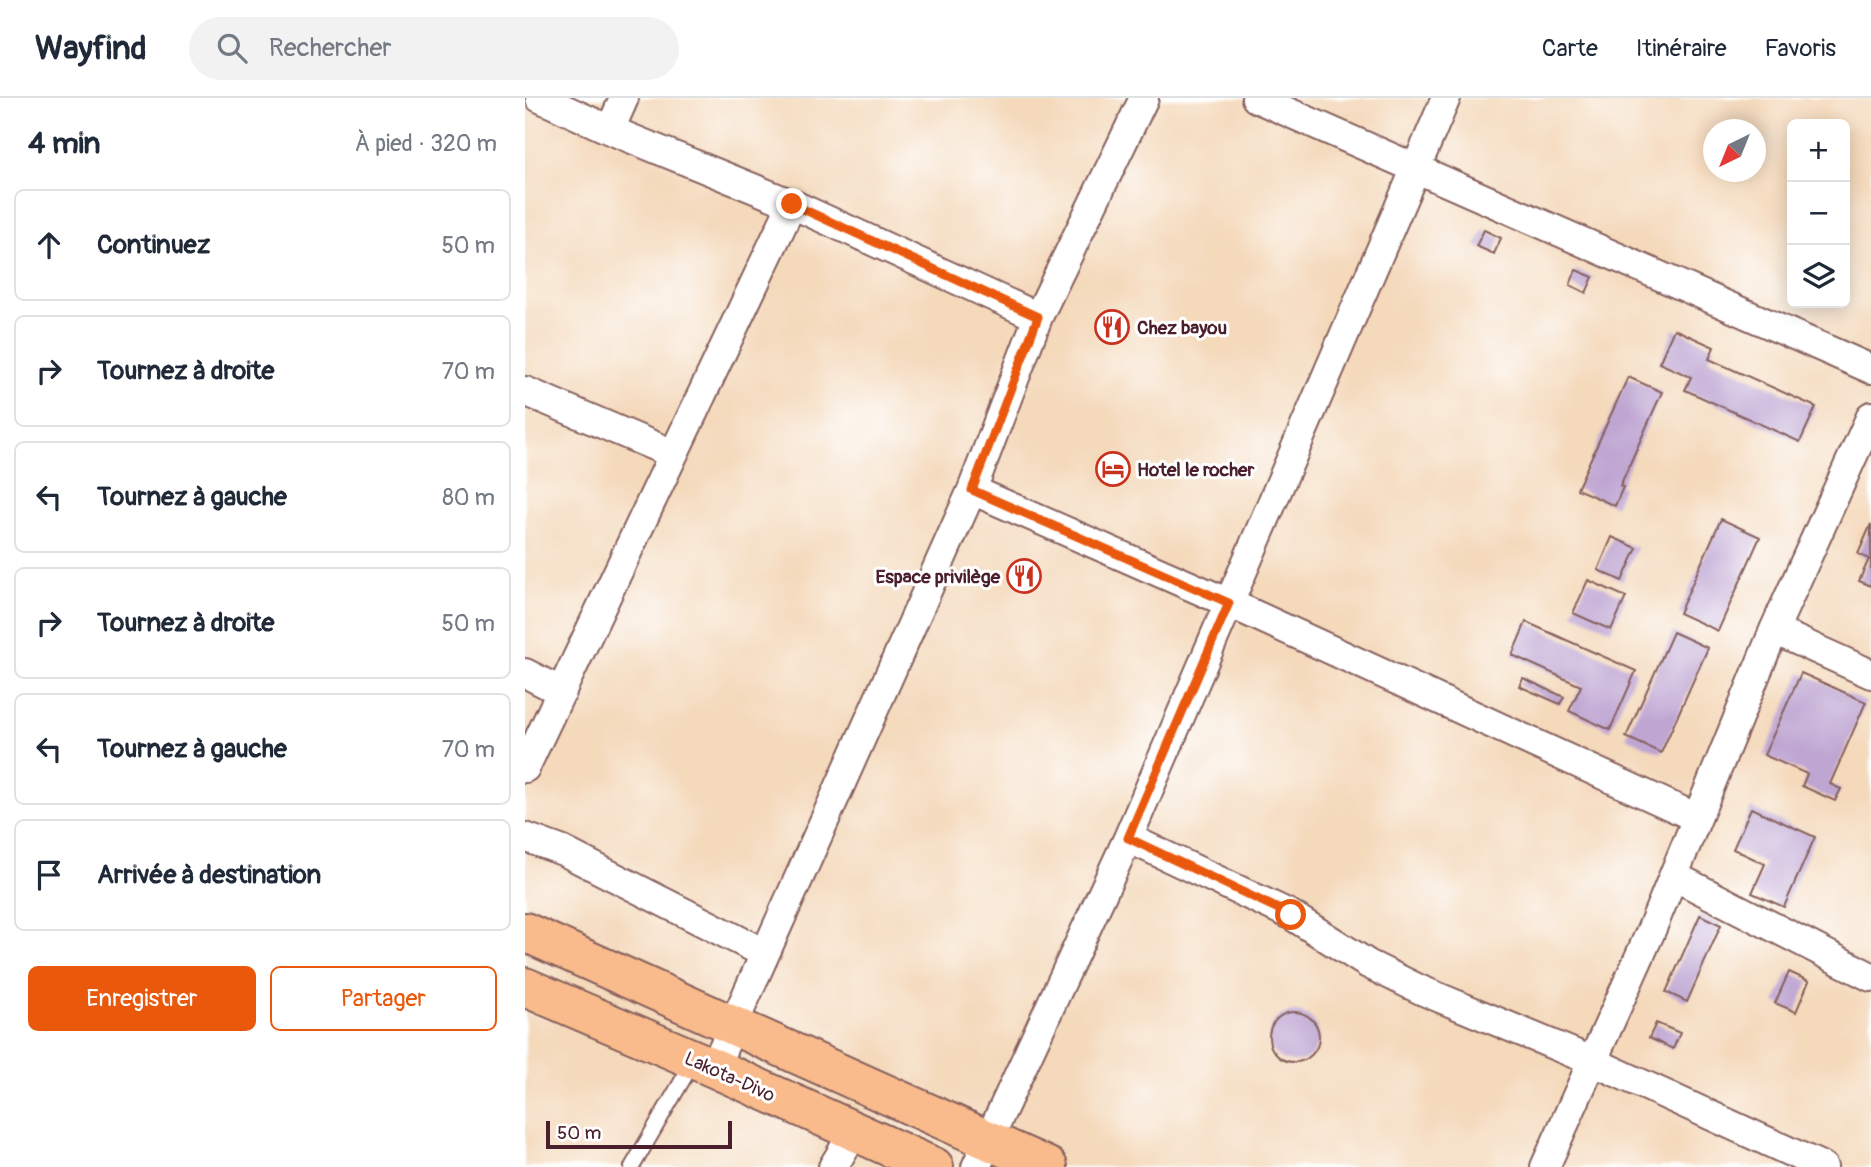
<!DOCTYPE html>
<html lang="fr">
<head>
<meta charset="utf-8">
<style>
  body { margin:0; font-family:Pangolin,sans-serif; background:#f2f2f3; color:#1f2937 }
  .controls { position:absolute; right:21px; top:21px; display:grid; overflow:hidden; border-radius:10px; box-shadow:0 4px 18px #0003 }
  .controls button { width:63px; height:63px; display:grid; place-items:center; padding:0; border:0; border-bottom:2px solid #e0e1e3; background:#fff; color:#1f2937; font:35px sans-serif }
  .compass { position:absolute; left:1178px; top:21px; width:63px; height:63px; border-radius:50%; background:#fff; box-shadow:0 4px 18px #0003; rotate:223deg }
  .scale { position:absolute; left:21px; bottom:18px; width:186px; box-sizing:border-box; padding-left:7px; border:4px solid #4a1f2b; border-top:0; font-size:19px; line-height:24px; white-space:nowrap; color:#4a1f2b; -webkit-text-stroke:5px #fff; paint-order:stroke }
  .stop { position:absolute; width:21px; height:21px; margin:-16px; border:5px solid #ea580c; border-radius:50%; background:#fff }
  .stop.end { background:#ea580c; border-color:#fff; box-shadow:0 2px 7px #0008 }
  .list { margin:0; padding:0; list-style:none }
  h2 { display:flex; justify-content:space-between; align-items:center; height:91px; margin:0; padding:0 28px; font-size:30px }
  h2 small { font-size:23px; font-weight:400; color:#747a83 }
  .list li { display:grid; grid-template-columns:46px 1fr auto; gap:21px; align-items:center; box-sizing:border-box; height:112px; margin:0 14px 14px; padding:0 14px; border:2px solid #e0e1e3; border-radius:10px }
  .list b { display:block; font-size:26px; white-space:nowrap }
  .list em { font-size:23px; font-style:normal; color:#747a83 }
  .actions { display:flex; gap:14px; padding:21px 28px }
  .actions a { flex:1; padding:16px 0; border:2px solid #ea580c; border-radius:10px; text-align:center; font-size:24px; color:#ea580c }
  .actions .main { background:#ea580c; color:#fff }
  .icon { flex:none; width:38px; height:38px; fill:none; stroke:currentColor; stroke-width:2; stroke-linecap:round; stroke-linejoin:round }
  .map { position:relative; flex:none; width:1346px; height:1069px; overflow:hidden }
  header { display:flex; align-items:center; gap:42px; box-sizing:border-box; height:98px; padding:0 35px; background:#fff; border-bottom:2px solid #e0e1e3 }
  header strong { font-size:33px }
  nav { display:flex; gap:38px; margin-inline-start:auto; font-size:24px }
  .search { width:490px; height:63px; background:#f2f2f3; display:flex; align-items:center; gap:18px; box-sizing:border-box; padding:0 24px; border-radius:38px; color:#747a83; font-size:26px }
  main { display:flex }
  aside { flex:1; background:#fff }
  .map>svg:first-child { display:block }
</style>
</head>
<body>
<header>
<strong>Wayfind</strong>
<div class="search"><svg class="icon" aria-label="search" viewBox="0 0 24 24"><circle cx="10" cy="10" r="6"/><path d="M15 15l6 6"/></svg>Rechercher</div>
<nav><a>Carte</a><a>Itinéraire</a><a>Favoris</a></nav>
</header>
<main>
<aside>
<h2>4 min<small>À pied · 320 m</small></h2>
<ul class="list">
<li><svg class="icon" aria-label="ahead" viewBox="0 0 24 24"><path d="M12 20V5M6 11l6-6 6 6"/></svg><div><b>Continuez</b></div><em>50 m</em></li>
<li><svg class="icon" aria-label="right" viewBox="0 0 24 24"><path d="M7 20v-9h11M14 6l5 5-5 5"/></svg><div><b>Tournez à droite</b></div><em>70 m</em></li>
<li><svg class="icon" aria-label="left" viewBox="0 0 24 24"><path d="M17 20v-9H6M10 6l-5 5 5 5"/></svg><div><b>Tournez à gauche</b></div><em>80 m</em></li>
<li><svg class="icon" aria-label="right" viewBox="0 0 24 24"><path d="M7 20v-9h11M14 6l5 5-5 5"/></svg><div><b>Tournez à droite</b></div><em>50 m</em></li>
<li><svg class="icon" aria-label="left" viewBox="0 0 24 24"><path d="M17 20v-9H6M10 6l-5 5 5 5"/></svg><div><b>Tournez à gauche</b></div><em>70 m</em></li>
<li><svg class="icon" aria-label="arrive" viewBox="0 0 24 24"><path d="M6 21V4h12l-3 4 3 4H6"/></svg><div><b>Arrivée à destination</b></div></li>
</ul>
<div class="actions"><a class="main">Enregistrer</a><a>Partager</a></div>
</aside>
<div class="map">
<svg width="1346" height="1069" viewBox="0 0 1346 1069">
  <rect width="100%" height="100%" fill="#fff"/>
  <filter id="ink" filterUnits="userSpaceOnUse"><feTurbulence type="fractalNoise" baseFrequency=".0143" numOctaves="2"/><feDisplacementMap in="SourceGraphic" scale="14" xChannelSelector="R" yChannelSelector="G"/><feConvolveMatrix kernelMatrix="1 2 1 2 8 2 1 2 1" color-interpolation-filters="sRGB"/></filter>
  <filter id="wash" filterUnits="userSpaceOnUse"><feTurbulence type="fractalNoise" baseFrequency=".00686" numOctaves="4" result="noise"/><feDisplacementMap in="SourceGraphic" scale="28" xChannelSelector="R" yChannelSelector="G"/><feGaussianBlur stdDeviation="1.57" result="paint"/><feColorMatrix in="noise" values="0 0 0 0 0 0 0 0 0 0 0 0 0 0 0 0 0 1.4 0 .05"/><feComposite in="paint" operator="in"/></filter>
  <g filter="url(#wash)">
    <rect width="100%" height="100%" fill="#f4d9bb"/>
    <g id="blocks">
      <!-- building -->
      <path fill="#bea5d2" d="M 959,132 L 976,140 L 969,156 L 951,148 Z
        M 1051,172 L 1068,179 L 1061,195 L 1045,187 Z
        M 1149,231 L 1189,249 L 1184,261 L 1291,309 L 1275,344 L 1160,292 L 1166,279 L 1134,265 Z
        M 1103,279 L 1137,294 L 1095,388 L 1098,389 L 1090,408 L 1052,391 Z
        M 1196,421 L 1235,439 L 1193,533 L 1154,515 Z
        M 1346,426 L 1346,488 L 1334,483 L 1344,461 L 1333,456 Z
        M 1087,439 L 1112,450 L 1097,483 L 1073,472 Z
        M 1063,482 L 1101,499 L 1086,532 L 1048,515 Z
        M 1001,524 L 1111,573 L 1085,632 L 1044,613 L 1056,588 L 987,557 Z
        M 1148,534 L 1183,550 L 1136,655 L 1101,639 Z
        M 1276,575 L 1341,604 L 1305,686 L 1316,691 L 1310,703 L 1277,688 L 1282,676 L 1239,657 Z
        M 998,580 L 1039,599 L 1035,606 L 994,588 Z
        M 1226,710 L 1290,739 L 1259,809 L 1227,795 L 1240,766 L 1208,751 Z
        M 1175,817 L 1196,827 L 1162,904 L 1141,894 Z
        M 1264,874 L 1284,883 L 1271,914 L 1250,905 Z
        M744 939a25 25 0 1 1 50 0a25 25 0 1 1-50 0Z
        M 1131,925 L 1155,935 L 1148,951 L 1124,940 Z"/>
    </g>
  </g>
  <g filter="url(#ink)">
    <use href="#blocks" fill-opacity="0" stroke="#86605d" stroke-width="2"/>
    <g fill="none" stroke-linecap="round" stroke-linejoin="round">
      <!-- lane casing -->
      <g stroke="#86605d" stroke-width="18">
        <path id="lane" d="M 107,1069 L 168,964"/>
      </g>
      <!-- street casing -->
      <g stroke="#86605d" stroke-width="32">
        <path id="street" d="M 15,0 L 85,32 L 267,106 L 513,219
          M 731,0 L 1346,271
          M 85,32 L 99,0
          M 0,293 L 148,356
          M 447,392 L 704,505 L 1172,720
          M 1249,532 L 1346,576
          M 0,575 L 37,594
          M 0,670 L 267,106
          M 0,739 L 38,753 L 239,855
          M 603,740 L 766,817 L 843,866 L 896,892 L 1067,963 L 1298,1069
          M 1149,778 L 1346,879
          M 189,970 L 447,392 L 513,219 L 619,0
          M 308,1069 L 329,1034
          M 451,1069 L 603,740 L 921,0
          M 1020,1069 L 1125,835 L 1249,532 L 1346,318"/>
      </g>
      <!-- primary casing -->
      <g stroke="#86605d" stroke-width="42">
        <path id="primary" d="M 0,834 L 523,1069
          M 0,889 L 189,970 L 409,1069"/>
      </g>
      <!-- lane -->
      <use href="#lane" stroke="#fff" stroke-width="14"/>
      <!-- street -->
      <use href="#street" stroke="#fff" stroke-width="28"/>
      <!-- primary -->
      <use href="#primary" stroke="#fabb8c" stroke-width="38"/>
    </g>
  </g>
  <g fill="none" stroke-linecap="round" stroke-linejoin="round" filter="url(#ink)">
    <!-- route -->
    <path stroke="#ea580c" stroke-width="9" d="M 267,106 L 513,219 L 447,392 L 704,505 L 603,740 L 766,817"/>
  </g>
  <!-- icons -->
  <defs>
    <g id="restaurant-ring" transform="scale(1.75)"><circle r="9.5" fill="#fff" stroke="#c8321e" stroke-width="1.5"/><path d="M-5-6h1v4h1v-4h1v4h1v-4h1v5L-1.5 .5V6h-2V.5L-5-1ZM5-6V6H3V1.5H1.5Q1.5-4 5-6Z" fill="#c8321e"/></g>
    <g id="hotel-ring" transform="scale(1.75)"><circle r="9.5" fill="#fff" stroke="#c8321e" stroke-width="1.5"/><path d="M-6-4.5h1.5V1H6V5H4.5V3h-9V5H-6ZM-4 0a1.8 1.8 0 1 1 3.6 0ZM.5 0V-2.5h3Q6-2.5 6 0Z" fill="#c8321e"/></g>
  </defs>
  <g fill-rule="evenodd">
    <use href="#restaurant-ring" x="587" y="229"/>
    <use href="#hotel-ring" x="588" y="371"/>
    <use href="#restaurant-ring" x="499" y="478"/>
  </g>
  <g text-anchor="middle" stroke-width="6" stroke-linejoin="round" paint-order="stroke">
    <!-- poi labels -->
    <g font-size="19" font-weight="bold" fill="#4a1f2b" stroke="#fff" text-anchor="start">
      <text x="612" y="236">Chez bayou</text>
      <text x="612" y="378">Hotel le rocher</text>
      <text x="475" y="485" text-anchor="end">Espace privilège</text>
    </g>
    <!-- street labels -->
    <g font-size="19" fill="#4a1f2b" stroke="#fff">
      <text transform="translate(205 978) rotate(24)" y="7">Lakota-Divo</text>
    </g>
  </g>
</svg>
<div class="controls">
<button>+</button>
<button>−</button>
<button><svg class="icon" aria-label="layers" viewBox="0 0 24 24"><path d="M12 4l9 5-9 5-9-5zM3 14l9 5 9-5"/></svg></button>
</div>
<svg class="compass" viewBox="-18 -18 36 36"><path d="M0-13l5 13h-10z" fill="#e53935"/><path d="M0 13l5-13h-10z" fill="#747a83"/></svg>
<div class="scale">50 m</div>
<div class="stop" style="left:766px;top:817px"></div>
<div class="stop end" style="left:267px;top:106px"></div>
</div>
</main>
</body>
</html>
